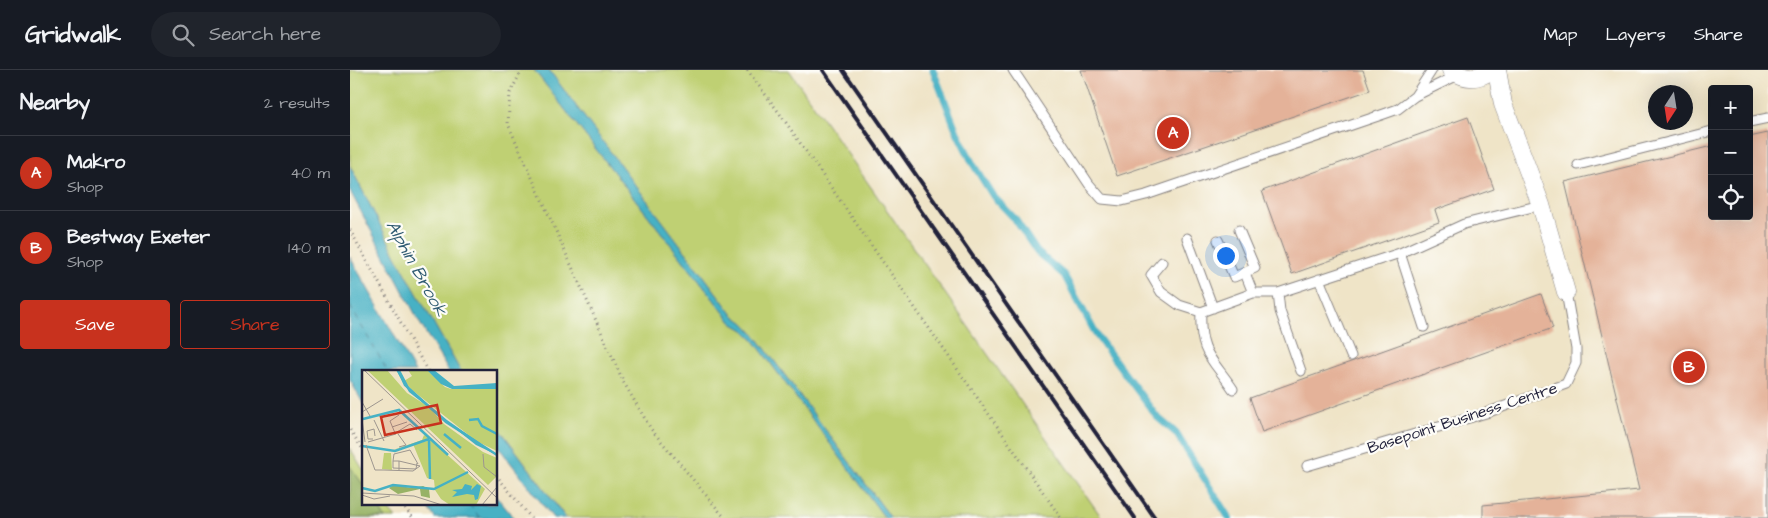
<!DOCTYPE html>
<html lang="en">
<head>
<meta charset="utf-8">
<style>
  body { margin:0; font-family:"Architects Daughter",sans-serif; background:#20242c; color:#f1f3f6 }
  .controls { position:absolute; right:15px; top:15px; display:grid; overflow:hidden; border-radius:5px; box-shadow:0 5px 20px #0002 }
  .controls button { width:45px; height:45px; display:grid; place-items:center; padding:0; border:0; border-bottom:1px solid #363941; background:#171b24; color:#f1f3f6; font:25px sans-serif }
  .compass { position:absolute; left:1298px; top:15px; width:45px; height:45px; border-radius:50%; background:#171b24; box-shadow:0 5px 20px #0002; rotate:192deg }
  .you { position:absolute; left:875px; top:185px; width:18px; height:18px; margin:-12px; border:4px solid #fff; border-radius:50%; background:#1a73e8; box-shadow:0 0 0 8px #1a73e833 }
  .badge { display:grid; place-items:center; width:32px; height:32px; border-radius:50%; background:#c8321e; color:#fff; font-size:16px; font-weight:700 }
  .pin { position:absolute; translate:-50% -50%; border:2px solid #fff; box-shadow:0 1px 5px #0006 }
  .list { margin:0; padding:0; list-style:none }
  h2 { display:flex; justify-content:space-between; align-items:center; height:65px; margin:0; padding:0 20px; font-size:21px }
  h2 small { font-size:16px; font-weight:400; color:#9ea1a6 }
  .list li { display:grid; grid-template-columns:32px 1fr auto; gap:15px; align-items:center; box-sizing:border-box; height:75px; padding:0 20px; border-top:1px solid #363941 }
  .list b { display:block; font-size:19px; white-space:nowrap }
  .list p { margin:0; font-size:16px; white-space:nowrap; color:#9ea1a6 }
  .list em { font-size:16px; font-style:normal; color:#9ea1a6 }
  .actions { display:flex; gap:10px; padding:15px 20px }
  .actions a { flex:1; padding:11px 0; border:1px solid #c8321e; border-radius:5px; text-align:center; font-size:18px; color:#c8321e }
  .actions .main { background:#c8321e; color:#fff }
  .icon { flex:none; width:28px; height:28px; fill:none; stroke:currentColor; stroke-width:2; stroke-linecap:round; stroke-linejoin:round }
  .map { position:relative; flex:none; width:1418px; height:448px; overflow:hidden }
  header { display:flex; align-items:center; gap:30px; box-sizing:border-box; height:70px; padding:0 25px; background:#171b24; border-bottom:1px solid #363941 }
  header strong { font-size:24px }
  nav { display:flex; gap:28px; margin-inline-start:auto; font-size:18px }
  .search { width:350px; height:45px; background:#20242c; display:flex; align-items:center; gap:12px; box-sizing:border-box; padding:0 18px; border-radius:28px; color:#9ea1a6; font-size:19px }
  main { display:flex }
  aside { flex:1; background:#171b24 }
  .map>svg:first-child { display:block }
</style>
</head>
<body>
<header>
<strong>Gridwalk</strong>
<div class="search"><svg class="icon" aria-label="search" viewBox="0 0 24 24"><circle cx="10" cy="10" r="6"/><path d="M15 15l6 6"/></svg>Search here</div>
<nav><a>Map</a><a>Layers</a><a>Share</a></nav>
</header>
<main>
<aside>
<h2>Nearby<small>2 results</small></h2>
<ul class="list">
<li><span class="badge">A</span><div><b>Makro</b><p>Shop</p></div><em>40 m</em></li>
<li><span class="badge">B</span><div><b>Bestway Exeter</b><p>Shop</p></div><em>140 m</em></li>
</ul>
<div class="actions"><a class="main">Save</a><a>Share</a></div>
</aside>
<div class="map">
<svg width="1418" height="448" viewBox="0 0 1418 448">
  <rect width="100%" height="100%" fill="#fdfcf7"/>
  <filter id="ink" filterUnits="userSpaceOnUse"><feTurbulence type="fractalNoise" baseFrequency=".02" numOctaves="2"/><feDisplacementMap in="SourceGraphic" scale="10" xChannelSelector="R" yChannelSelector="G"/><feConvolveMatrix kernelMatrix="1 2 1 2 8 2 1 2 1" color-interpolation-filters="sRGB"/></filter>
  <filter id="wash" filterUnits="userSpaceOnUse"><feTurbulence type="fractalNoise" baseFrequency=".0096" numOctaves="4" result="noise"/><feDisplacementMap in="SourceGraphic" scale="20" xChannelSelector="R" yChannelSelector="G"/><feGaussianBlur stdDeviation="1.12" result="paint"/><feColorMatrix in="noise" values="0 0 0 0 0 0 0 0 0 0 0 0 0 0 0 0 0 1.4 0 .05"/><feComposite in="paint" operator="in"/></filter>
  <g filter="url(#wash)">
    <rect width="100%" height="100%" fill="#efe4c7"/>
    <!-- green -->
    <path fill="#bfd073" stroke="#707957" d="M 0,0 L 184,0 L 382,253 L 394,260 L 402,268 L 535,448 L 216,448 L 146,354 L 146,302 L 111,302 L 46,186 L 0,96 Z
      M 199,0 L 439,0 L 752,448 L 541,448 L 405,265 L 394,253 L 383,245 Z
      M 0,378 L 14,401 L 14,434 L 34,434 L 46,448 L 0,448 Z"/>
    <!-- forest -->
    <path fill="#97b265" stroke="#5c6a50" d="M 0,396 L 14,416 L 14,434 L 26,434 L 35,448 L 0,448 Z"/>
    <!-- water -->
    <path fill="#46b1c4" stroke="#346a80" d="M 184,0 L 199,0 L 383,245 L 394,253 L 405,265 L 541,448 L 535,448 L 402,268 L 394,260 L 382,253 Z
      M 0,96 L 46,186 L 111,302 L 99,302 L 71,255 L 0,121 Z
      M 0,187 L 65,302 L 14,302 L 14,335 L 0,310 Z
      M 146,354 L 215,447 L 216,448 L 203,448 L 150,379 L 146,374 Z
      M 146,426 L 164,448 L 85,448 L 75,434 L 146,434 Z"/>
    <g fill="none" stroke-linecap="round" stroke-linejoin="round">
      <!-- stream -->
      <path stroke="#46b1c4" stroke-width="7" d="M 583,0 L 607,62 L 623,94 L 643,126 L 665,149 L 687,182 L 714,205 L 747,266 L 807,347 L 826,363 L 879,448"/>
      <!-- ferry -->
      <path stroke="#305b72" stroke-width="1" stroke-dasharray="6 5" stroke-linecap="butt" d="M 0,236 L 38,302
        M 119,434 L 130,448"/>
    </g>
    <g id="blocks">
      <!-- building -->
      <path fill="#e4b299" d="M 731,0 L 1013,0 L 1020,20 L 767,106 Z
        M 1118,47 L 1144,119 L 1085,140 L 1089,152 L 942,204 L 912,121 Z
        M 1418,63 L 1418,448 L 1133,448 L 1133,435 L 1289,420 L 1215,112 L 1362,76 L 1362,146 L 1399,146 L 1399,67 Z
        M 1191,224 L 1203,258 L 912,362 L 900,328 Z"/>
    </g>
  </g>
  <g filter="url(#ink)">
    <use href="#blocks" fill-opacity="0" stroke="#888381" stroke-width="1"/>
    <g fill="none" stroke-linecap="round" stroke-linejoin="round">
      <!-- lane casing -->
      <g stroke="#888381" stroke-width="11">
        <path id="lane" d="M 663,0 L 739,114 L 752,129 L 772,131 L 796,125 L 1034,44 L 1048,39 L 1065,26 L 1108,5
          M 1065,26 L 1082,0
          M 1399,52 L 1418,48
          M 1228,95 L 1362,61
          M 837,168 L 863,238
          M 868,170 L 884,207 L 905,198 L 889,160
          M 1050,183 L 1074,257
          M 812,192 L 801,205 L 811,222 L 829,235 L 851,242 L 903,223 L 928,223 L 1050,183 L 1114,154 L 1191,135
          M 895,203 L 903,223
          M 969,209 L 1001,286
          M 928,223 L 930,241 L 951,301
          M 851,242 C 849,284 862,288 883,319
          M 957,396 L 1136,343 L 1216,314 L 1226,293 L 1226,279 L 1216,222"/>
      </g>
      <!-- street casing -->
      <g stroke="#888381" stroke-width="19">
        <path id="street" d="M 1101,0 C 1115,9 1128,10 1141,0
          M 1147,0 L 1153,34 L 1191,135 L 1216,222"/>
      </g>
      <!-- path -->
      <path stroke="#888381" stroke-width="3" stroke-dasharray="1 4" stroke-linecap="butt" d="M 172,0 L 160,23 L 158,54 L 274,313 L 301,359 L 375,448
        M 397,0 L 430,44 L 711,448
        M 0,160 L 78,302
        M 0,360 L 14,381
        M 146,405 L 181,448
        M 52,434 L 63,448"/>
      <!-- lane -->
      <use href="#lane" stroke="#fff" stroke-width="9"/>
      <!-- street -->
      <use href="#street" stroke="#fff" stroke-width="18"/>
      <!-- rail -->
      <path stroke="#22223b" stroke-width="4" d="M 473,0 L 785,448
        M 493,0 L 805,448"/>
    </g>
  </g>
  <g text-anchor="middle" stroke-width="4.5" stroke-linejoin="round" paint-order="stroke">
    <!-- street labels -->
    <g font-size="16" fill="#22223b" stroke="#fdfcf7">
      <text transform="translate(1112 347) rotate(-18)" y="6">Basepoint Business Centre</text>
    </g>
    <!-- water labels -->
    <g font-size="18" font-style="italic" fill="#305b72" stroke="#fdfcf7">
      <text transform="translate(67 198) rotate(61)" y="6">Alphin Brook</text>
    </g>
  </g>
  <!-- overview -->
  <g transform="translate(12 300)">
    <rect width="135" height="135" fill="#efe4c7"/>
    <path d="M 5,0 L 25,0 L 45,23 L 67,37 L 82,54 L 121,82 L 135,88 L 135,106 L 126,115 ZM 46,0 L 65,0 L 83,17 L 89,19 L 135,19 L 135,81 L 114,71 L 50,20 L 42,11 L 50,6 ZM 62,65 L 67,68 L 53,74 L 69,70 L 123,119 L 114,135 L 88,135 L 79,129 L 73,120 L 72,110 L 65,108 L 51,74 L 25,82 L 60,70 ZM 22,83 L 29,83 L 30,100 L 20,99 Z" fill="#bfd073"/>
    <path d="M 32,115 L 50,118 L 61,116 L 67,119 L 68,128 L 59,126 L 58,119 L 36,124 L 27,118 Z" fill="#97b265"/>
    <path d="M 34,0 L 38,0 L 48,19 L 85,50 L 135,85 L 114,75 L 47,22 ZM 65,0 L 72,0 L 92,16 L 135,13 L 135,19 L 90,19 L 79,14 ZM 103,114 L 110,116 L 109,120 L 115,114 L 119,116 L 116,129 L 113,130 L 112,125 L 105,124 L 90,127 L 95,122 L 90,120 L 100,119 Z" fill="#46b1c4"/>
    <path fill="none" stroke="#46b1c4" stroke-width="2.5" d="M 36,0 L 43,15 L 84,52 L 135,85M 1,49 L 37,40 L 86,85M 107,50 L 116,49 L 120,56 L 135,64M 82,64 L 99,78M 67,70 L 68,109M 0,76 L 33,81 L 67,69M 0,118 L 13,121 L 31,115 L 72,119 L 106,102"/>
    <path fill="none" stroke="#9d968f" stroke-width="1" d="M 2,0 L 135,128M 0,32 L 8,46M 0,42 L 21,29M 0,49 L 3,72M 12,50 L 22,71M 30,57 L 45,52M 35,62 L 48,54 L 55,60M 33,63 L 28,51 L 37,45M 36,64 L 44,75 L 37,77M 11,69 L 6,69 L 5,61 L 12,59 L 13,66M 6,72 L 34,64M 4,75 L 13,100 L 22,100 L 51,101 L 58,96 L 37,91 L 37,100M 121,84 L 122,97 L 135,107M 31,91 L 32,84 L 48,80 L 56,94M 37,91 L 31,91 L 31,98 L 54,99 L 55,93M 0,123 L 52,126 L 80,135M 0,125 L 12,129 L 28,126M 120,135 L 135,117"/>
    <path fill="#c8321e" fill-opacity="0.15" stroke="#c8321e" stroke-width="2.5" d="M 75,35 L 79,53 L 23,65 L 19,47 Z"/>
    <rect width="135" height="135" fill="none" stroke="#22223b" stroke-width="2.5"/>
  </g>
</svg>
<div class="controls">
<button>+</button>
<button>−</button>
<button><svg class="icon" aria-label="locate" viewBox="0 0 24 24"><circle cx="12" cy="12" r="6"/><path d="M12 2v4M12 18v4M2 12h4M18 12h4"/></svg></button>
</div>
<svg class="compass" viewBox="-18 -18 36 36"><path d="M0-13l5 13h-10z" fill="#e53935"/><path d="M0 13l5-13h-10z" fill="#9ea1a6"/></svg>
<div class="you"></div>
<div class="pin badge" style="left:823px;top:63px">A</div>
<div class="pin badge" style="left:1339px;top:297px">B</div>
</div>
</main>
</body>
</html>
